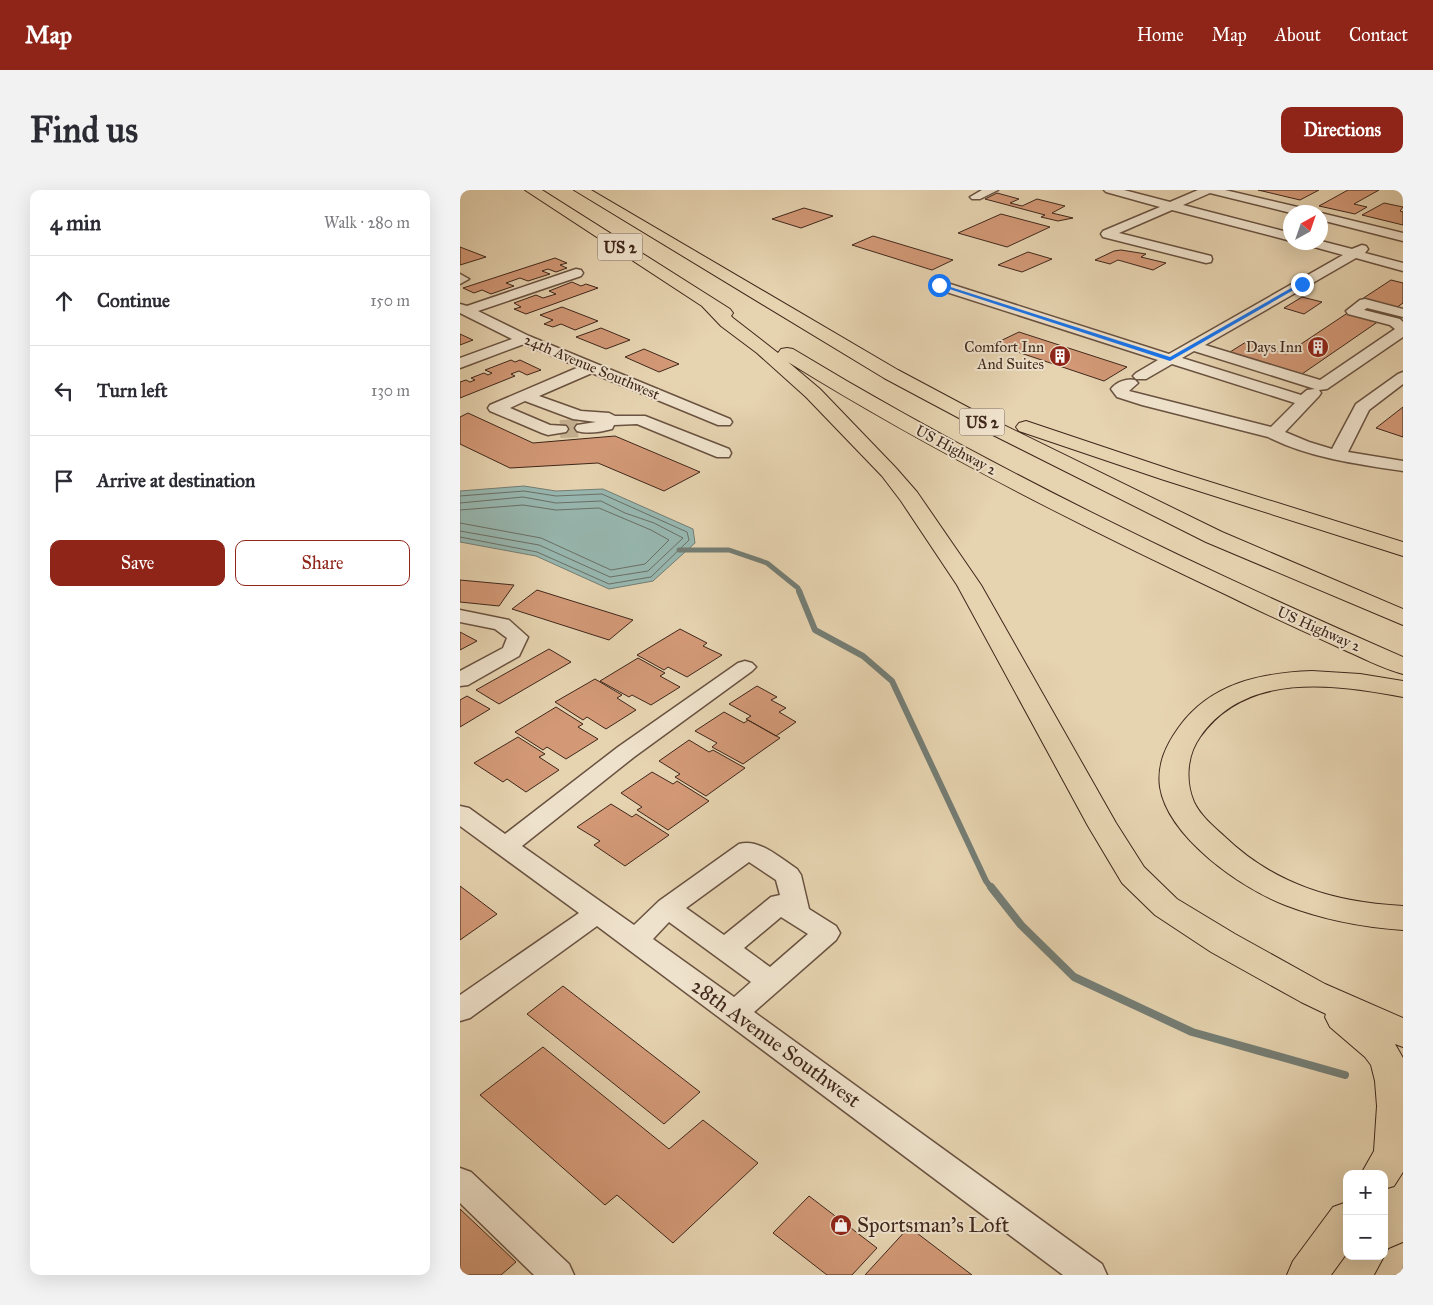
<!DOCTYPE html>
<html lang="en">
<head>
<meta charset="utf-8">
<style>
  body { margin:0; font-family:"IM FELL Great Primer",serif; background:#f2f2f3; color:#2b2b33 }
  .controls { position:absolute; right:15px; bottom:15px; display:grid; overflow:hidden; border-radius:10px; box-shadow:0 5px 20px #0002 }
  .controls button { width:45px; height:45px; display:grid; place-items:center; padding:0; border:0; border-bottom:1px solid #e1e1e2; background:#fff; color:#2b2b33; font:25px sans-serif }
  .compass { position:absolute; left:823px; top:15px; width:45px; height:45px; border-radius:50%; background:#fff; box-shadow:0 5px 20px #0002; rotate:40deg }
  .stop { position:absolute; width:15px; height:15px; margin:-11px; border:4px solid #1a73e8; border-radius:50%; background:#fff }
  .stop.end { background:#1a73e8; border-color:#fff; box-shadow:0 1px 5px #0008 }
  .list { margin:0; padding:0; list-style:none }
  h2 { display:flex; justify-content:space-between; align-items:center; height:65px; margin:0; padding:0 20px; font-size:21px }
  h2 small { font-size:16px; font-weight:400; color:#7c7c81 }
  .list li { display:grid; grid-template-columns:32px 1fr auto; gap:15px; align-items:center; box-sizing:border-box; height:90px; padding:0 20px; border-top:1px solid #e1e1e2 }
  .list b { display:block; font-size:19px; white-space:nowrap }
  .list em { font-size:16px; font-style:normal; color:#7c7c81 }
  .actions { display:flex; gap:10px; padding:15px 20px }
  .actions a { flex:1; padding:11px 0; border:1px solid #8f2418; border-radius:10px; text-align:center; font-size:18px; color:#8f2418 }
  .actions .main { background:#8f2418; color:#fff }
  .icon { flex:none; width:28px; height:28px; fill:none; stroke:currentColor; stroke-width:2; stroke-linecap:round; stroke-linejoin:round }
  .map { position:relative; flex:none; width:943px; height:1085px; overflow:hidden; border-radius:10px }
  header { display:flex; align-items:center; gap:30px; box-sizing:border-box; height:70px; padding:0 25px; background:#8f2418; color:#fff }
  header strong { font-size:24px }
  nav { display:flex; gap:28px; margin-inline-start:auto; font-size:18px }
  .intro { display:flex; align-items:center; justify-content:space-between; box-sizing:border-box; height:120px; padding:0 30px }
  h1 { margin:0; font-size:35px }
  .button { padding:12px 22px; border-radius:10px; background:#8f2418; color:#fff; font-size:18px; font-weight:700 }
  main { display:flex; gap:30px; padding:0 30px }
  aside { flex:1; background:#fff; border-radius:10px; box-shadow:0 5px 20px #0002 }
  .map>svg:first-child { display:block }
</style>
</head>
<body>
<header>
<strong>Map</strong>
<nav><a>Home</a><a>Map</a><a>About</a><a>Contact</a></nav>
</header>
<div class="intro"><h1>Find us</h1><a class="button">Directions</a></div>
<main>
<aside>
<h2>4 min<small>Walk · 280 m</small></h2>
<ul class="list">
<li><svg class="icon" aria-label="ahead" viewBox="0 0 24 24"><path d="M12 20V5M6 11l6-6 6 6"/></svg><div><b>Continue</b></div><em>150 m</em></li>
<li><svg class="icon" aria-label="left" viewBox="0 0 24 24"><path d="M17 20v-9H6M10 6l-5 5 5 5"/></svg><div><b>Turn left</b></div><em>130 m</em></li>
<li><svg class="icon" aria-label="arrive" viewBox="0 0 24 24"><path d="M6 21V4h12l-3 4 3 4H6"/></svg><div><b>Arrive at destination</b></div></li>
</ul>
<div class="actions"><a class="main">Save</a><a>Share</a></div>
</aside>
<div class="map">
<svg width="943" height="1085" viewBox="0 0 943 1085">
  <rect width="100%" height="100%" fill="#e6d3b0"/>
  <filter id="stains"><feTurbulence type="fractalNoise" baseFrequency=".004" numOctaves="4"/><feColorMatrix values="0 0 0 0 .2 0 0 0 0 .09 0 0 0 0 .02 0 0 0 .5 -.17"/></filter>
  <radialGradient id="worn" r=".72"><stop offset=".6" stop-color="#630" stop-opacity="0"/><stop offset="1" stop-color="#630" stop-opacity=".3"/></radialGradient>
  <!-- water -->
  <path fill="#97b7b0" stroke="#747d74" d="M 64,296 L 96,301 L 143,299 L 233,339 L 235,353 L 193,391 L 149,399 L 76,366 L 0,352 L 0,301 Z"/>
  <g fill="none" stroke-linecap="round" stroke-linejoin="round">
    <!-- shore -->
    <path stroke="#6b6f66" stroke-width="1" d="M 0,306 L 64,301 L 96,306 L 142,304 L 227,342 L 229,350 L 191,387 L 149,394 L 77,362 L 0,347
      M 0,313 L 63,307 L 96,313 L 141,311 L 165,323 L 194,333 L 223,348 L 188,381 L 150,387 L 79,355 L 0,341
      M 0,320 L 63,315 L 96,320 L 139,318 L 191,340 L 209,350 L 185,374 L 151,380 L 81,348 L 0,333"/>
    <!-- stream-far2 -->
    <path stroke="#747d74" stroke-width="5" d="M 219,360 L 269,360 L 307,373 L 338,398 L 340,402"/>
    <!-- stream-far1 -->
    <path stroke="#747d74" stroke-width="6" d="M 339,401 L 355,440 L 403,466 L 432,491 L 526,691 L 532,699"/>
    <!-- stream -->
    <path stroke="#747d74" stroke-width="8" d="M 531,697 L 561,735 L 614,787 L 732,842 L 885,885"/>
  </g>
  <!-- building -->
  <path fill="#d39977" stroke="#3f271b" d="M 798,0 L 859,0 L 840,10 Z
    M 888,0 L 919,0 L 894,14 L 907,17 L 895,24 L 859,16 Z
    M 537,3 L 559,9 L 550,13 L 562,16 L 577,9 L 605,16 L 592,23 L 613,28 L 598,31 L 581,27 L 585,25 L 525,9 Z
    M 924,13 L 943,17 L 940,21 L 943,22 L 943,35 L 902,25 Z
    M 344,18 L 373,26 L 341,38 L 312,29 Z
    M 541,24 L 590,37 L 547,57 L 498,43 Z
    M 413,46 L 493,70 L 472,80 L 392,55 Z
    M 0,57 L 26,67 L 0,75 Z
    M 661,60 L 686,64 L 681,67 L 706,73 L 693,80 L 658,70 L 650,74 L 635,70 L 654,61 Z
    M 568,62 L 592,69 L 562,82 L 538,75 Z
    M 95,68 L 107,73 L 100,75 L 107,78 L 96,82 L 88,79 L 82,81 L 90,84 L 68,91 L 60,88 L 46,93 L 54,96 L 31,104 L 22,100 L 14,103 L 3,98 Z
    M 931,90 L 943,93 L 943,113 L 936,118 L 902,109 Z
    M 112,92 L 121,96 L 126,94 L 138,98 L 66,124 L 54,119 L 61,117 L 54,113 L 76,105 L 83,108 L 96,104 L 89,101 Z
    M 842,107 L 862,112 L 844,124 L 824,118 Z
    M 102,117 L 138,131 L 115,140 L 101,134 L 93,137 L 84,134 L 93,130 L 80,125 Z
    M 889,122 L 919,131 L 842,184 L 770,162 L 786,152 L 826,164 Z
    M 141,138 L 170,150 L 146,159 L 116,147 Z
    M 559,142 L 667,177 L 644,191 L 534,154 Z
    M 0,144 L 13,150 L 0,155 Z
    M 184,159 L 219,174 L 199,182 L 165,167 Z
    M 51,170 L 55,172 L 60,170 L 81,180 L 67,185 L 59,181 L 51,184 L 55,186 L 0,208 L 0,192 L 6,190 L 10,192 L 15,190 L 11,188 L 24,183 L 28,185 L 32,183 L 25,180 Z
    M 943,217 L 943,247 L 916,238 Z
    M 8,223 L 73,253 L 155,246 L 240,282 L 204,301 L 138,273 L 50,278 L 0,254 L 0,227 Z
    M 0,390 L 54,395 L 39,416 L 0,412 Z
    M 77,400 L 173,430 L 149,450 L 52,419 Z
    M 220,439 L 247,453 L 243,456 L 262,465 L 227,487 L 208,477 L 204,480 L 177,465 Z
    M 0,442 L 17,451 L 0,460 Z
    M 89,459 L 111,472 L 39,514 L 16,500 Z
    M 178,468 L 205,483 L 200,486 L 220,497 L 191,515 L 172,505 L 169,507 L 140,491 Z
    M 135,489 L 162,505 L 157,508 L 176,520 L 146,539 L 127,527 L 123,530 L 95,512 Z
    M 297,496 L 317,507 L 311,510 L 326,518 L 319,522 L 336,532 L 316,546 L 286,529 L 291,526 L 269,514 Z
    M 7,506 L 30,519 L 0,537 L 0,510 Z
    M 96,517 L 123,534 L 118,537 L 138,549 L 106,569 L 87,557 L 83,560 L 55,542 Z
    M 264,522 L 284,533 L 288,530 L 320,548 L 283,574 L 252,557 L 257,553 L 235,541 Z
    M 58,547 L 85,564 L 79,567 L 99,580 L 66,602 L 47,589 L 43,592 L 14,573 Z
    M 229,550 L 249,562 L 253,560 L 285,578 L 246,606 L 215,587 L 220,584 L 199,571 Z
    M 192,582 L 213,594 L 217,591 L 249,611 L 208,640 L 177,620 L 182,617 L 161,603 Z
    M 151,614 L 172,627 L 176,624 L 209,645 L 165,676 L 134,655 L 140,651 L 117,637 Z
    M 0,696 L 37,724 L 0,750 Z
    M 103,796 L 240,902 L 204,934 L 67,824 Z
    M 83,857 L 209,959 L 243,930 L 298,973 L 213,1053 L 157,1005 L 145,1015 L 20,905 Z
    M 349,1006 L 417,1058 L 392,1085 L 367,1085 L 313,1043 Z
    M 0,1019 L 56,1072 L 41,1085 L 0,1085 Z
    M 449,1037 L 512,1085 L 405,1085 Z"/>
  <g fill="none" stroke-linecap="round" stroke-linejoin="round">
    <!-- minor-tunnel -->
    <path stroke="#c5b192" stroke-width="18" stroke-dasharray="18 9" stroke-linecap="butt" d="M 100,239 L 123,238"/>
    <!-- minor casing -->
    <g stroke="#695240" stroke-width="3">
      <path id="minor" d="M 522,0 L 538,0 L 520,9 L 512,9 L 510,7 Z
        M 644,0 L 664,0 L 710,12 L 738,0 L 765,0 L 846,19 L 848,22 L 831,23 L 750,3 L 723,15 L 831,43 L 831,51 L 712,20 L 659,43 L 751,66 L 752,69 L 751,72 L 746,73 L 643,47 L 641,44 L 643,41 L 700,17 L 646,2 Z
        M 861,23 L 943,43 L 943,51 L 861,30 Z
        M 861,51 L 892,59 L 902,55 L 906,56 L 908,59 L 905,63 L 943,73 L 943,81 L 896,68 L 745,155 L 860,190 L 935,139 L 930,135 L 888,124 L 886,121 L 900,110 L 905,109 L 943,119 L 943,127 L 907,118 L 904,120 L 940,129 L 943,132 L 943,147 L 867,199 L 859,200 L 861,203 L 859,206 L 825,242 L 849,252 L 872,259 L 896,214 L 938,184 L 943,182 L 943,194 L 909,220 L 888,262 L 943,271 L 943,281 C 897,274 850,268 808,247 L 682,215 L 657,207 L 651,199 C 656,192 667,188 675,190 L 678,193 L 669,201 L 811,237 L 835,213 L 712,174 L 686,189 L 676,189 L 673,186 L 676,183 L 698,170 L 474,98 L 472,95 L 474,92 L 484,92 L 709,164 L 883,65 L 847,55 L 845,52 L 861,52 ZM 734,161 L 855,199 L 847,200 L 841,205 L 722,168 Z
        M 116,79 L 121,80 L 123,83 L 121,86 L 18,121 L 69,146 L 270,229 L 272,232 L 270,235 L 258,235 L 132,183 L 79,206 L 121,221 L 149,223 L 155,226 L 185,226 L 269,259 L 271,263 L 269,267 L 257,267 L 177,234 L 154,235 L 152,239 C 141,242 128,244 117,241 L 115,238 L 117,235 L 136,232 L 113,229 L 65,211 L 50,218 L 90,235 L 106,236 L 108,239 L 106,242 L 88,245 L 82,243 L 30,221 L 28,218 L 30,215 L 119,177 L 64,154 L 0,178 L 0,168 L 52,149 L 0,123 L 0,114 L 7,116 Z
        M 0,84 L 9,89 L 0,94 Z
        M 0,420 L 49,430 L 68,447 L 59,466 L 8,495 L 0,496 L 0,481 L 43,458 L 47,448 L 35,439 L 0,432 Z
        M 285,471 L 292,473 L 296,477 L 292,481 L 174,567 L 62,656 L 174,735 L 199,711 L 279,654 C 299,648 320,668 337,679 L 341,685 L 349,719 L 376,736 L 380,743 L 376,750 L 294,822 L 642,1074 L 647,1085 L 603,1085 L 137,736 L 10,828 L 0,831 L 0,805 L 119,723 L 0,636 L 0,616 L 9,618 L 45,644 L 158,557 L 278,473 ZM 289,672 L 316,690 L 320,705 L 311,707 L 264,745 L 226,718 ZM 321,727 L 348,744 L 310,777 L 284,758 ZM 209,732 L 291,792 L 274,807 L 193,749 Z
        M 0,978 L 11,982 L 109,1074 L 114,1085 L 74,1085 L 0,1013 Z"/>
    </g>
    <!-- highway casing -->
    <g stroke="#3f271b" stroke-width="2">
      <path id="highway" d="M 65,0 L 82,0 L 270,119 L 273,123 L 271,126 L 273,128 L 318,163 L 321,159 L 327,158 L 333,159 C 528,277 734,376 943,467 L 943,484 C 921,478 901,467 880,458 C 844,441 807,425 771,407 C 620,336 470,260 328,172 L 360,199 L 436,278 L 457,302 L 521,395 L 656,633 L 684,677 L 717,709 L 775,744 L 865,794 L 943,828 L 943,857 L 935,854 L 943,868 L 943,982 L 934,996 L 924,999 L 924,984 L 901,984 L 914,961 L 917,916 L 915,891 L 911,875 L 905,867 L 870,837 L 865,827 L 866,824 L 841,812 L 751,762 L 695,725 L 662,693 L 628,636 L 497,395 L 441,311 L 422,286 L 346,207 L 297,163 L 261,136 L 242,116 Z
        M 114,0 L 131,0 L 438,180 L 513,220 L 762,342 L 943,419 L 943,435 L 746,352 L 499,228 L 424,188 Z
        M 566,231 L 715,281 L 943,352 L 943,366 L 701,289 L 559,241 L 556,237 L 559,233 Z
        M 852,481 L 900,484 L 943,491 L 943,507 C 875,494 786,481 740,547 C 727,565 725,591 734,612 C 740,625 753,636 764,646 C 815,695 874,712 943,716 L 943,740 C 902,737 864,730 825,715 C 781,698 708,647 700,597 C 697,574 706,555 719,537 C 751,493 801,483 852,481 Z
        M 887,1012 L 887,1063 L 871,1085 L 827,1085 L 833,1071 L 873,1017 Z
        M 943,1053 L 943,1085 L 915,1085 L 929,1059 Z"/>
    </g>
    <!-- minor -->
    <use href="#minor" fill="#efe2cc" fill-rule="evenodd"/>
    <!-- highway -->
    <use href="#highway" fill="#e6d3b0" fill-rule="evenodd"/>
  </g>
  <!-- route -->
  <path fill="#1a73e8" d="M 840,93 L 844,94 L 710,171 L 477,95 L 481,94 L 710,167 Z"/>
  <!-- icons -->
  <defs>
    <g id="building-disc" transform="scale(1.125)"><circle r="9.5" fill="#8f2418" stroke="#efe2cc"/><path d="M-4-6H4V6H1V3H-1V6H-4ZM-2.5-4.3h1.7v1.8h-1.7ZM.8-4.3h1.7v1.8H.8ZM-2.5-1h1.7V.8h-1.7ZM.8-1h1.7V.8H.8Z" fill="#fff"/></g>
    <g id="shop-disc" transform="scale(1.125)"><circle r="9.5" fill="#8f2418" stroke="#efe2cc"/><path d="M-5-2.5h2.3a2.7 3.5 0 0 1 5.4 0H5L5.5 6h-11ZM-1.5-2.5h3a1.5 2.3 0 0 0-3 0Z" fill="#fff"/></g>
  </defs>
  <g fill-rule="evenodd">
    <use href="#building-disc" x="858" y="157"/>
    <use href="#building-disc" x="600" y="166"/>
    <use href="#shop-disc" x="381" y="1035"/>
  </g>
  <g text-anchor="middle" stroke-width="4" stroke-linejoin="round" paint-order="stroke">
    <!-- far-poi labels -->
    <g font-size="15" fill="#3f271b" stroke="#efe2cc" text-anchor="end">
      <text x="584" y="162">Comfort Inn<tspan x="584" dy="17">And Suites</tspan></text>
      <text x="842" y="162">Days Inn</text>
    </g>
    <!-- far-street labels -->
    <g font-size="15" fill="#3f271b" stroke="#efe2cc">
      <text transform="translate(132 177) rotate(23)" y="5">24th Avenue Southwest</text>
      <text transform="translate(496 260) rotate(28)" y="5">US Highway 2</text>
      <text transform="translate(859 439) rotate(24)" y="5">US Highway 2</text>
    </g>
    <!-- shield labels -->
    <g fill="#efe2cc" stroke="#745f50" stroke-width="1">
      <rect x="137.5" y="43.5" width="45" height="27" rx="4"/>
      <rect x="499.5" y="218.5" width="45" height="27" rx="4"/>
    </g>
    <g font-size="16" font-weight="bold" fill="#3f271b">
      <text x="160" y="63">US 2</text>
      <text x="522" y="238">US 2</text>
    </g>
    <!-- near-street labels -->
    <g font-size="21" fill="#3f271b" stroke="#efe2cc">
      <text transform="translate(316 853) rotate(36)" y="7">28th Avenue Southwest</text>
    </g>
    <!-- near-poi labels -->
    <g font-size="21" fill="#3f271b" stroke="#efe2cc" text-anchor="start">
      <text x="397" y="1042">Sportsman's Loft</text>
    </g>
  </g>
  <rect width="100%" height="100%" filter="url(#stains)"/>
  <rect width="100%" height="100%" fill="url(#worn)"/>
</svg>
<div class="controls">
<button>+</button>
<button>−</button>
</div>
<svg class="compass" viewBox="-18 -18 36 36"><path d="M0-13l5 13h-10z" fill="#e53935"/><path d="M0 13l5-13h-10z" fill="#7c7c81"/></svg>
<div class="stop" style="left:479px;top:95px"></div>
<div class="stop end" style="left:842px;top:94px"></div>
</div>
</main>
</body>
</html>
